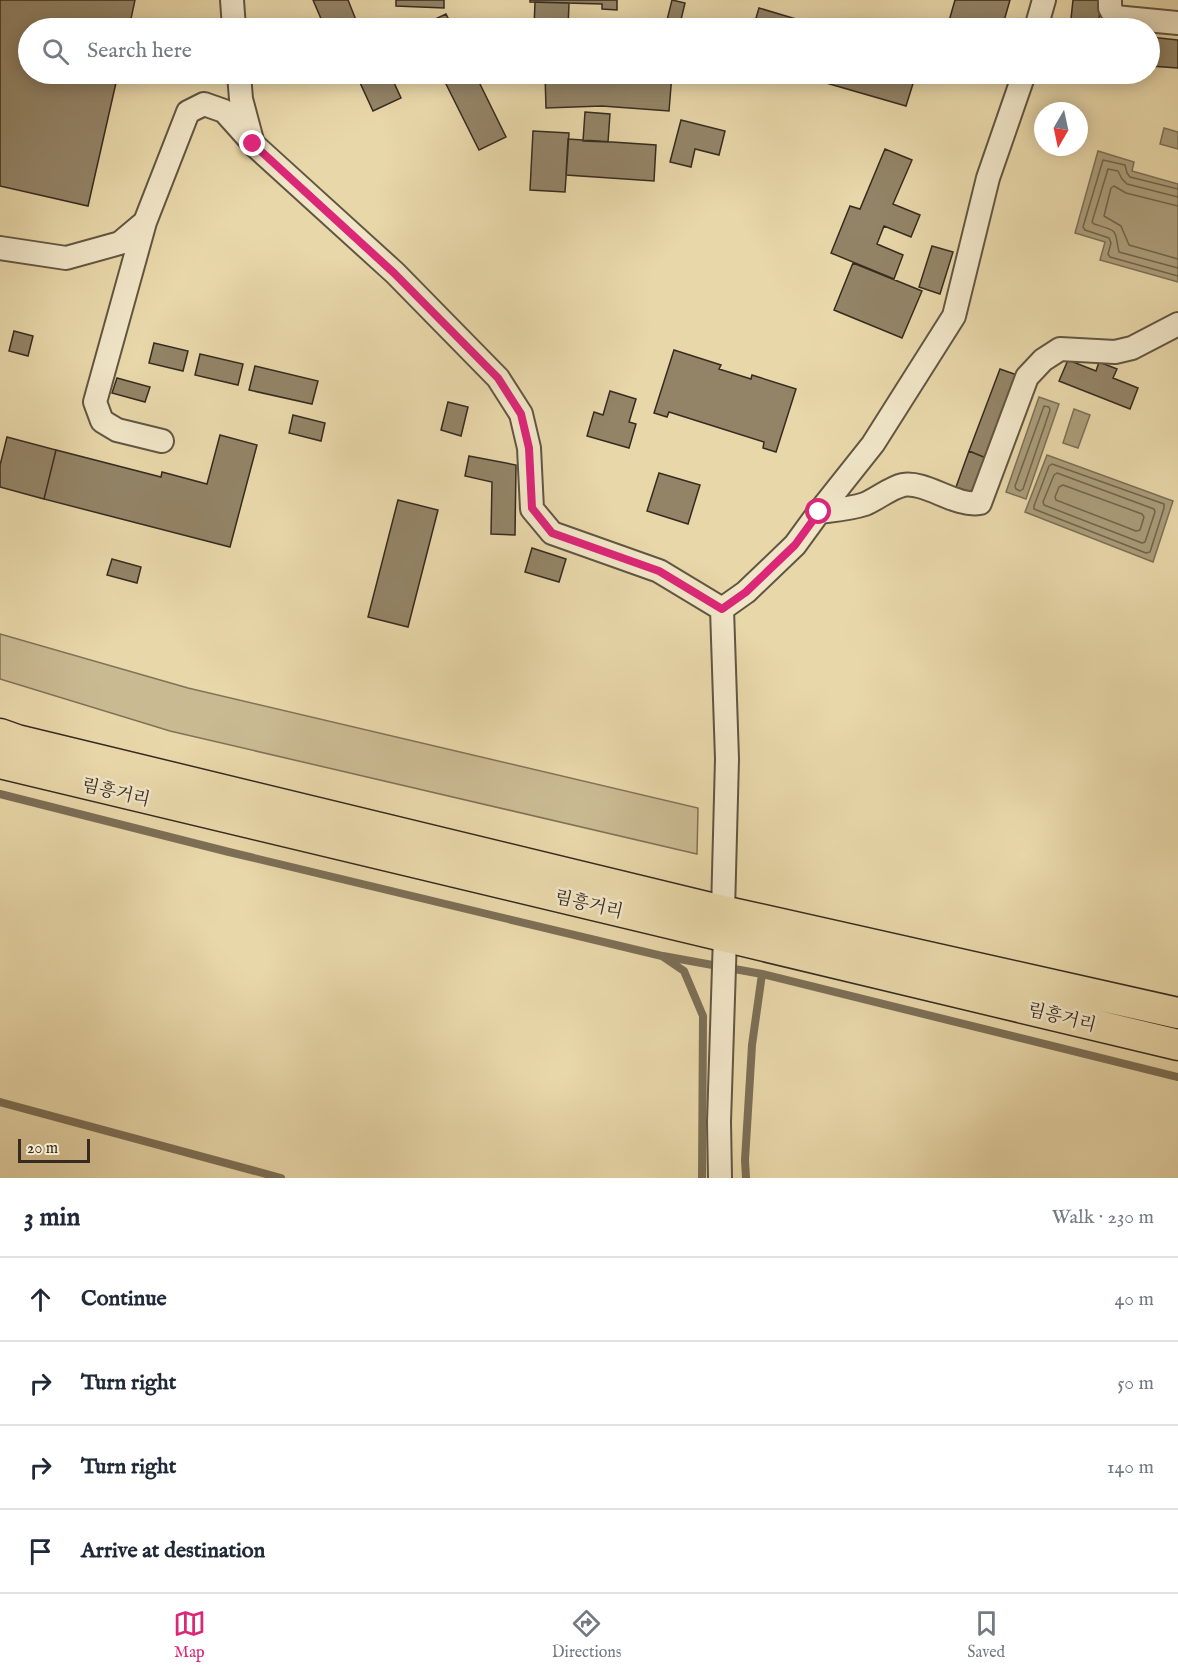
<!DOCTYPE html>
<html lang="en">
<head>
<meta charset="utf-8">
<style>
  body { margin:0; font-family:"IM FELL English","Noto Serif KR",serif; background:#f2f2f3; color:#1f2937 }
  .compass { position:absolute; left:1034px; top:102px; width:54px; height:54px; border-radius:50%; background:#fff; box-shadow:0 3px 15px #0003; rotate:189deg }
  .scale { position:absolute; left:18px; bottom:15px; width:72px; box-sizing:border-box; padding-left:6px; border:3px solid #362b1f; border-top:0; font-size:16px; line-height:21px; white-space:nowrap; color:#362b1f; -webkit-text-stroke:4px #f0e5c7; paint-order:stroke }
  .stop { position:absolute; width:18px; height:18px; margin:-14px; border:4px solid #db2777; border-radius:50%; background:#fff }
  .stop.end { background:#db2777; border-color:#fff; box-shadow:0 2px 6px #0008 }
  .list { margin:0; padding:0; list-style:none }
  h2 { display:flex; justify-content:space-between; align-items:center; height:78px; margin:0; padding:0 24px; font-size:26px }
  h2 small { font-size:20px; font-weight:400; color:#747a83 }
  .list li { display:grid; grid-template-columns:39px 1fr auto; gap:18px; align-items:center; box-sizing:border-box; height:84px; padding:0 24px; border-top:2px solid #e0e1e3 }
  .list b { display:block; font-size:22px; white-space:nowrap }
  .list em { font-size:20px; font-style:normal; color:#747a83 }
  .icon { flex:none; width:33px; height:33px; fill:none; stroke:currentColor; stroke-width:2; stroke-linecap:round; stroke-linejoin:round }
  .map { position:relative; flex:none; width:1178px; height:1178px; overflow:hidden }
  .search { position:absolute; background:#fff; box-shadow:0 3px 15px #0003; left:18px; right:18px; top:18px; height:66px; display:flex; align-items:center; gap:15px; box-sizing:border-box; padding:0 21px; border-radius:33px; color:#747a83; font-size:22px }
  .sheet { height:414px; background:#fff }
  nav { display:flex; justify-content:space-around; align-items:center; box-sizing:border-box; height:84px; border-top:2px solid #e0e1e3; background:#fff; font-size:16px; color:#747a83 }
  nav a { display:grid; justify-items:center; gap:3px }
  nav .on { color:#db2777 }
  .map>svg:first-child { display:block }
</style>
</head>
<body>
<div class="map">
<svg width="1178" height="1178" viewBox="0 0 1178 1178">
  <rect width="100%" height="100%" fill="#e8d7a9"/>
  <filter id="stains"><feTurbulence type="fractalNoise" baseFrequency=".00333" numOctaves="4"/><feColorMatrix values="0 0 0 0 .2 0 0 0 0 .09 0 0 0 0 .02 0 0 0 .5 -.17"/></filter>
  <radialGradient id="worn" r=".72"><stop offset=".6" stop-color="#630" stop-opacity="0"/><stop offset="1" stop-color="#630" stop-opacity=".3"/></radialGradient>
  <!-- green -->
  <path fill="#caba92" stroke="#807258" stroke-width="1.5" d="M 0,634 L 188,688 L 698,808 L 697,854 L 170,731 L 0,679 Z"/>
  <!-- water -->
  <path fill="#ab9d7a" stroke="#7c6f56" stroke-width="1.5" d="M 1164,128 L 1178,132 L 1178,149 L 1160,144 Z
    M 1098,151 L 1134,162 L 1132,171 L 1178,184 L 1178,282 L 1100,260 L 1105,242 L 1075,233 Z
    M 1039,397 L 1059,404 L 1026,499 L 1006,492 Z
    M 1074,409 L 1090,415 L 1078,448 L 1063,443 Z
    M 1047,455 L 1173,501 L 1153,562 L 1025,512 Z"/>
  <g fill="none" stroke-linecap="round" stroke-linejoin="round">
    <!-- shore -->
    <path stroke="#70644c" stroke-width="1.5" d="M 1178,189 L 1130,177 L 1127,173 L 1125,165 L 1103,160 L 1083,227 L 1085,230 L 1109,238 L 1111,243 L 1108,254 L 1110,257 L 1178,276
      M 1178,197 L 1127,184 L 1122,179 L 1118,171 L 1108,169 L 1092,222 L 1094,224 C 1120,232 1114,229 1119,252 L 1178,268
      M 1178,206 L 1126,193 L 1114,186 L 1111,188 L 1104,216 L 1121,226 L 1129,245 L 1178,259
      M 1044,406 L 1049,407 L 1050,410 L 1023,489 L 1020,491 L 1016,489 L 1015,486 Z
      M 1052,464 L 1164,504 L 1164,508 L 1150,552 L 1146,553 L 1034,509 L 1034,506 L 1049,466 Z
      M 1057,473 L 1154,509 L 1155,512 L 1145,542 L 1142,543 L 1044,505 L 1043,502 L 1054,475 Z
      M 1063,485 L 1142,514 L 1144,517 L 1140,530 L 1136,531 L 1056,500 L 1055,497 L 1059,487 Z"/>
    <!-- stream -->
    <path stroke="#7c6f56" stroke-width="8" d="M 0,794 L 229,852 L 662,956 L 684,971 L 703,1016 L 702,1178
      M 663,956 L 762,974 L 1178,1077
      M 0,1102 L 281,1178
      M 746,1178 L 745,1160 L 752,1045 L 762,974"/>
  </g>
  <!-- building -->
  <path fill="#938467" stroke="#362b1f" stroke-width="1.5" d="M 0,0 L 135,0 L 129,28 L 28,28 L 28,74 L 118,74 L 88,206 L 0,186 Z
    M 313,0 L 348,0 L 356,20 L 334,28 L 325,28 Z
    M 396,0 L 444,0 L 444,8 L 396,6 Z
    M 530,0 L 617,0 L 617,10 L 602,9 L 602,4 L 530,2 Z
    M 672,0 L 685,3 L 679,28 L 665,28 Z
    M 955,0 L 1010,0 L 1002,28 L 947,28 Z
    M 1073,0 L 1101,0 L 1098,28 L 1070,28 Z
    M 535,2 L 569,3 L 568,28 L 534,28 Z
    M 759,8 L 826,28 L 828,20 L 855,28 L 753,28 Z
    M 446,14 L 453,28 L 419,28 L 418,27 Z
    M 1150,37 L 1178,40 L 1178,68 L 1150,66 Z
    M 356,74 L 390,74 L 401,98 L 373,111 Z
    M 441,74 L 475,74 L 506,137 L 479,150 Z
    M 545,74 L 672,74 L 669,111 L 602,106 L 546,108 Z
    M 795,74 L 916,74 L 906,106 Z
    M 585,112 L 610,114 L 608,142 L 583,141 Z
    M 681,120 L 725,131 L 719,155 L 695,149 L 691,167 L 670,162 Z
    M 533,131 L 569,133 L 565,192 L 530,190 Z
    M 568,139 L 656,145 L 654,181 L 566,175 Z
    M 885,149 L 912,160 L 893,204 L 920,215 L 911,237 L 884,226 L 877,244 L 903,255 L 894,279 L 831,253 L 850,206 L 860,209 Z
    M 932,246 L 953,252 L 940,294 L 919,287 Z
    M 853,263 L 922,291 L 902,338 L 834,310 Z
    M 14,331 L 33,336 L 28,356 L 9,351 Z
    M 154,343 L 188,351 L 183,371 L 149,363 Z
    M 674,350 L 721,365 L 719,369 L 751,379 L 752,375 L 796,389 L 776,452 L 763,448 L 764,442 L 669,412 L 667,417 L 654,413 Z
    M 200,354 L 243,364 L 238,385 L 195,375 Z
    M 1068,360 L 1096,371 L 1099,362 L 1117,369 L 1113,378 L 1138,388 L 1130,409 L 1059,381 Z
    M 255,366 L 318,381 L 312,404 L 249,390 Z
    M 1000,369 L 1017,375 L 986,458 L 969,451 Z
    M 117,378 L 150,387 L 145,402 L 112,393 Z
    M 610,391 L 636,399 L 629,422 L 636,424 L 629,448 L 587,436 L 594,412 L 603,415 Z
    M 448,402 L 468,407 L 461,436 L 441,430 Z
    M 293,415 L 325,423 L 321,441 L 289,433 Z
    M 220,435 L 257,445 L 230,547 L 44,499 L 56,450 L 161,477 L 162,472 L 207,484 Z
    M 7,437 L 56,450 L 44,499 L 0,487 L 0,465 Z
    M 969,451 L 986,458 L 973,493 L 956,487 Z
    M 469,456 L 516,465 L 515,535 L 491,534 L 492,482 L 465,476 Z
    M 659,473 L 700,485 L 688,524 L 647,511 Z
    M 398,500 L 438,510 L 408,627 L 368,617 Z
    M 532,548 L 566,559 L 559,582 L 525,572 Z
    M 112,559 L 141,567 L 137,583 L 107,575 Z"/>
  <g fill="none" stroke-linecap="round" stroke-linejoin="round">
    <!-- minor casing -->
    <g stroke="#625642" stroke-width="26">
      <path id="minor" d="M 232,0 L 234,28
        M 1110,0 L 1110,8 L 1115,17 L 1178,23
        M 1036,28 L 1044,0
        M 239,74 L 241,99 L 253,144 L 395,273 L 498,378 L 521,414 L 529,448 L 532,509 L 552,533 L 659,571 L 722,609
        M 145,222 L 95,402 L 102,421 L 117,430 L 162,441
        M 0,248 L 66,258 L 120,243 L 145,222 L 188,112 L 204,104 L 224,111 L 250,140
        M 819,512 C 834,510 850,509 865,504 C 877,499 890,488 903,485 C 926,481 955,507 980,503 L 1027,377 L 1043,360 L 1060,349 L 1115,352 L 1132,348 L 1178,324
        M 723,911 L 727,759 L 722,609 L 746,592 L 795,545 L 819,512 L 873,444 L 954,316 L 988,178 L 1024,74
        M 720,1178 L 719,1122 L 725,936"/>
    </g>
    <!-- major casing -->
    <g stroke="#362b1f" stroke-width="33">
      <path id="major" d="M 0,734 L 17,740 L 723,911 L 1178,1013
        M 0,763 L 1178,1045"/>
    </g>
    <!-- minor -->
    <use href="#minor" stroke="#f0e5c7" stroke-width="22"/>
    <!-- major -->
    <use href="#major" stroke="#e8d7a9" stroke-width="30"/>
  </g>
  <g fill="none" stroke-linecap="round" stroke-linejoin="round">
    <!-- route -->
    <path stroke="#db2777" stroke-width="8" d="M 253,144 L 394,273 L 498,378 L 521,414 L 529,448 L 532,508 L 552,533 L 659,571 L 722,609 L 746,592 L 795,545 L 819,512"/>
  </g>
  <g text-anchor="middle" stroke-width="5" stroke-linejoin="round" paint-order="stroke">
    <!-- street labels -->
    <g font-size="18" fill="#362b1f" stroke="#f0e5c7">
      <text transform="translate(116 792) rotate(13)" y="6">림흥거리</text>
      <text transform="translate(589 904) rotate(13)" y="6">림흥거리</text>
      <text transform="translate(1062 1017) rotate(14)" y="6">림흥거리</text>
    </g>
  </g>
  <rect width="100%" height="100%" filter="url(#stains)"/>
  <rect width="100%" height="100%" fill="url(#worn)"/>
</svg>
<svg class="compass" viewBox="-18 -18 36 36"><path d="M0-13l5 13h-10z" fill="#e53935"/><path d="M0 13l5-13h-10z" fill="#747a83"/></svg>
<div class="scale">20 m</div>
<div class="stop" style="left:819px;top:512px"></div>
<div class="stop end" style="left:253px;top:144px"></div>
<div class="search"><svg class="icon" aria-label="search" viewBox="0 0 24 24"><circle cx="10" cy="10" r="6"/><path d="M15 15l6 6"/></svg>Search here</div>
</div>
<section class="sheet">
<h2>3 min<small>Walk · 230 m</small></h2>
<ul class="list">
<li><svg class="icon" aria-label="ahead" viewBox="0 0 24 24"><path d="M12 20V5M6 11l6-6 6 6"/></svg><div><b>Continue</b></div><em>40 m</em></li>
<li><svg class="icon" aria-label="right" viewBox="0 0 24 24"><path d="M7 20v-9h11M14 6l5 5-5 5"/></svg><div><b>Turn right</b></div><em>50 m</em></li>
<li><svg class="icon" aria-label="right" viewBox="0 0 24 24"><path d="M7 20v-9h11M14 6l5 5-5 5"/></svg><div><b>Turn right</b></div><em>140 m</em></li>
<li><svg class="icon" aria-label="arrive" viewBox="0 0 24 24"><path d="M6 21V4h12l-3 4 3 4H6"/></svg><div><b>Arrive at destination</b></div></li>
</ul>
</section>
<nav>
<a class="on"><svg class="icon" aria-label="map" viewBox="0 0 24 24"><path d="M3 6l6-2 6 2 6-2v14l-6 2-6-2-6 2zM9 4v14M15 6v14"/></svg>Map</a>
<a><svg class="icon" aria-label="directions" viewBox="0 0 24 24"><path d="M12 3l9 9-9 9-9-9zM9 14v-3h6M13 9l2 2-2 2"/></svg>Directions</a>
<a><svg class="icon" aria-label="saved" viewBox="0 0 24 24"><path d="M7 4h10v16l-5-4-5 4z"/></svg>Saved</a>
</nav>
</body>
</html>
